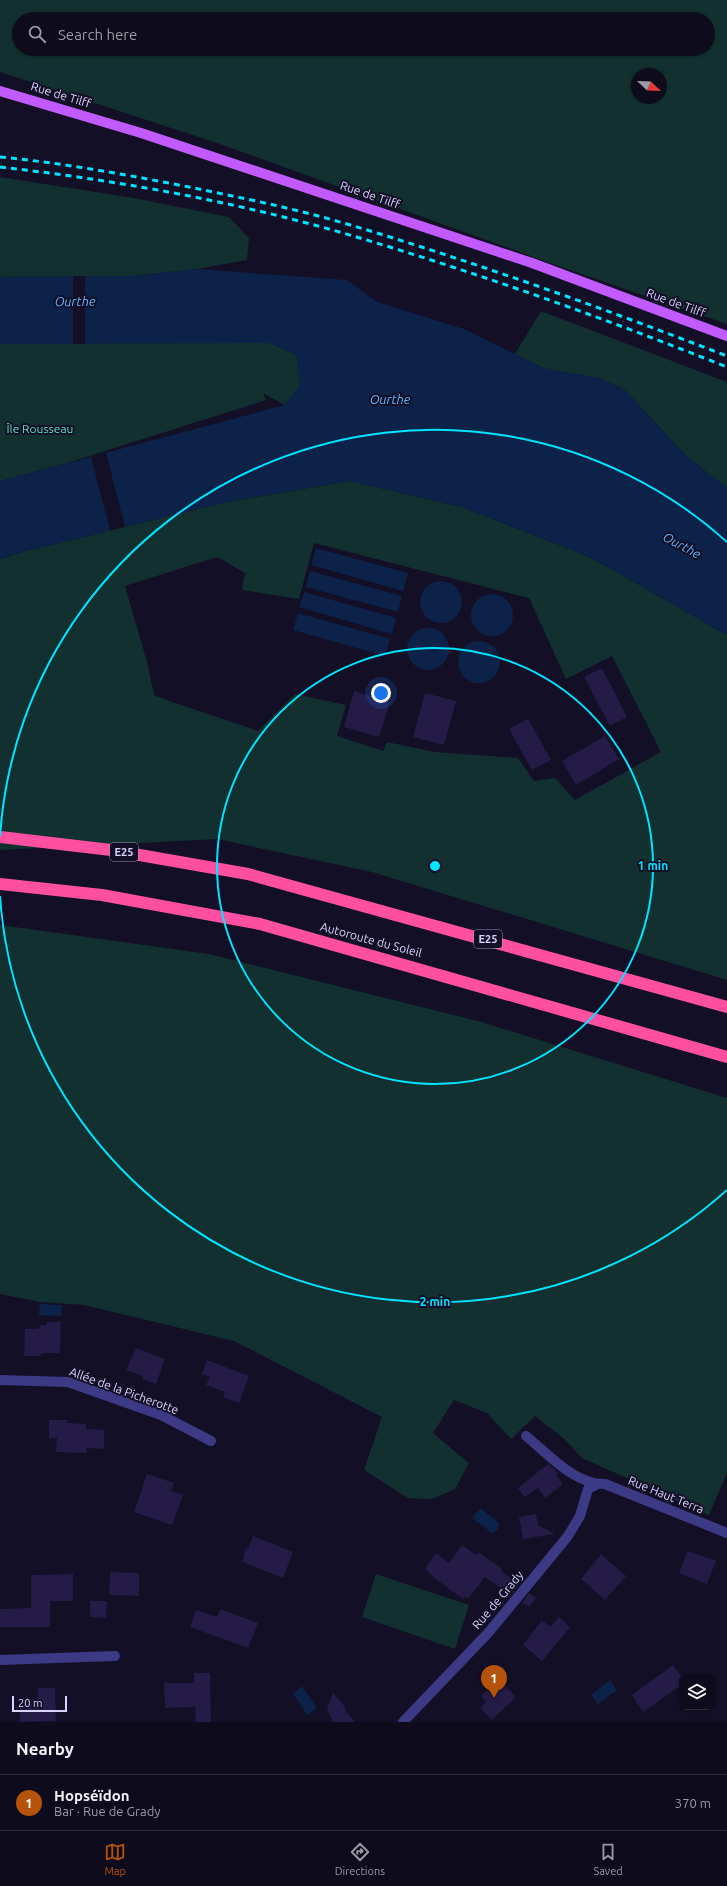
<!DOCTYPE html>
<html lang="en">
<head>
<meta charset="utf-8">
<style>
  body { margin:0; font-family:Ubuntu,sans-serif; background:#1c1929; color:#f1f3f6 }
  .controls { position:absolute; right:12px; bottom:12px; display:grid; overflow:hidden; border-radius:8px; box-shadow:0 1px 3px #0004 }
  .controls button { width:36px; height:36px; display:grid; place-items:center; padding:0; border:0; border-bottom:1px solid #2e2b3b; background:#0e0b1c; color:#f1f3f6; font:20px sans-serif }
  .compass { position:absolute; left:631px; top:68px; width:36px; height:36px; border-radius:50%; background:#0e0b1c; box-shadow:0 1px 3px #0004; rotate:113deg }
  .scale { position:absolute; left:12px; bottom:10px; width:55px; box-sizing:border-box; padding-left:4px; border:2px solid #d9d4ff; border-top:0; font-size:11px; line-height:14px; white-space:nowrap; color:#d9d4ff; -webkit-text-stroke:3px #130f26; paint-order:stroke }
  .you { position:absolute; left:381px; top:693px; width:14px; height:14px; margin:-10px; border:3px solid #fff; border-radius:50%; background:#1a73e8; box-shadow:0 0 0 6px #1a73e833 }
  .badge { display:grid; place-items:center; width:26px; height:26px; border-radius:50%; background:#b45309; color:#fff; font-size:13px; font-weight:700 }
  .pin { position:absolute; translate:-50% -33px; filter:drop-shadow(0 1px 2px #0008) }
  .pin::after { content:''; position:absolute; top:21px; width:14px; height:12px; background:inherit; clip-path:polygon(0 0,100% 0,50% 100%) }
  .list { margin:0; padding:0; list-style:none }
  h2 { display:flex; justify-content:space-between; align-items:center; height:52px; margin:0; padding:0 16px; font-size:17px }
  h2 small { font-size:13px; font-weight:400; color:#9b9ba3 }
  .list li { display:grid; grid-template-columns:26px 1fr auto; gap:12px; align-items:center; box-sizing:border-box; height:56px; padding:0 16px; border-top:1px solid #2e2b3b }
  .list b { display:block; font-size:15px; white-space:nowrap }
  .list p { margin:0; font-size:13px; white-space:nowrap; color:#9b9ba3 }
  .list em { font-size:13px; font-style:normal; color:#9b9ba3 }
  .icon { flex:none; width:22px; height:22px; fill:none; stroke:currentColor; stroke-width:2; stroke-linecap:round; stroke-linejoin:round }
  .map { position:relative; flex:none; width:727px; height:1722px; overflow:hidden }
  .search { position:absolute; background:#0e0b1c; box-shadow:0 1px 3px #0004; left:12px; right:12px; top:12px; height:44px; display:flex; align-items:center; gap:10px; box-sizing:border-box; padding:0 14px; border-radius:22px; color:#9b9ba3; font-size:15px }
  .sheet { height:108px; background:#0e0b1c }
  nav { display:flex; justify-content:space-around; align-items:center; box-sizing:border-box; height:56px; border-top:1px solid #2e2b3b; background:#0e0b1c; font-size:11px; color:#9b9ba3 }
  nav a { display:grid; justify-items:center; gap:2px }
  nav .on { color:#b45309 }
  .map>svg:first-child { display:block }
</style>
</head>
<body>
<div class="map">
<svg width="727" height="1722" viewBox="0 0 727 1722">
  <rect width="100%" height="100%" fill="#130f26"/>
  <!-- green -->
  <path fill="#12302f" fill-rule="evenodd" d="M 0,0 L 727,0 L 727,324 L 564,268 L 220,144 L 0,72 ZM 19,19 L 708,19 L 708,49 L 19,49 ZM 637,74 L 661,74 L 661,98 L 637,98 Z
    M 0,177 L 134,198 L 229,217 L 249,238 L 247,260 L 198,269 L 132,276 L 0,277 Z
    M 541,311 L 727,382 L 727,488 L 686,456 L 625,390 L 600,378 L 546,369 L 515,354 Z
    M 96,343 L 270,343 L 296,355 L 301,384 L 285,405 L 263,393 L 266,400 L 64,464 L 0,481 L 0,344 Z
    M 350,481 L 462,507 L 592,558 L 727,635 L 727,980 L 372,872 L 217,839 L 0,850 L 0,559 L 26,551 L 231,501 ZM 314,543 L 529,598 L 566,679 L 612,656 L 661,752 L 575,800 L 555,778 L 534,781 L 518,758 L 435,752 L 387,742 L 383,751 L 337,736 L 346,705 L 295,694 L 258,731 L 172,702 L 154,695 L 147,662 L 125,586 L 217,557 L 245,573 L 242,590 L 299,599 Z
    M 0,925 L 209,954 L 478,1021 L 727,1098 L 727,1473 L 709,1515 L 582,1458 L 563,1438 L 535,1416 L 511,1439 L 487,1413 L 454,1400 L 433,1433 L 469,1463 L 455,1489 L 432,1499 L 408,1498 L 364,1470 L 382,1417 L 234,1341 L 84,1305 L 40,1302 L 0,1294 Z
    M 376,1574 L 469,1605 L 455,1649 L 362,1617 Z"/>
  <!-- water -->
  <path fill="#0c2248" d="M 198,269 L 347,280 L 377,302 L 464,329 L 546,369 L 600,378 L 625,390 L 686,456 L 727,488 L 727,635 L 592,558 L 462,507 L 350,481 L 231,501 L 26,551 L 0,559 L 0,481 L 285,405 L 300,384 L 296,355 L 270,343 L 0,344 L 0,277 L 132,276 Z
    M 316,548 L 408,573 L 403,591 L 311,565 Z
    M 310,571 L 402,596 L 398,612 L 306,587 Z
    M420 602a21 21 0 1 1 42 0a21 21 0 1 1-42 0Z
    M 304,592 L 396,618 L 392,634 L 299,607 Z
    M471 615a21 21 0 1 1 42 0a21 21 0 1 1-42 0Z
    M 298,613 L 390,639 L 385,656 L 293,630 Z
    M407 649a21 21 0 1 1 42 0a21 21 0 1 1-42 0Z
    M458 662a21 21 0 1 1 42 0a21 21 0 1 1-42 0Z
    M 40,1304 L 62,1305 L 61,1316 L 39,1315 Z
    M 480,1508 L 499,1523 L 498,1530 L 492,1533 L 472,1518 Z
    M 610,1680 L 617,1690 L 598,1704 L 591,1695 Z
    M 302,1686 L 317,1708 L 307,1715 L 293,1693 Z"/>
  <!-- pier -->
  <path fill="#130f26" d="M 73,276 L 85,276 L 85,344 L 73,344 Z
    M 106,453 L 125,527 L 110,530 L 91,457 Z"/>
  <!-- building -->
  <path fill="#241b47" d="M 602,668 L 627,717 L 610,726 L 584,677 Z
    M 354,691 L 390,702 L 379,737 L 344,727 Z
    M 425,693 L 456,701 L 444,745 L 413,737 Z
    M 528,719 L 551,760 L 532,770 L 509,729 Z
    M 605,736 L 619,759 L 576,785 L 562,761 Z
    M 47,1322 L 61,1322 L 60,1353 L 43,1353 L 39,1356 L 24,1356 L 25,1329 L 38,1329 L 41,1325 L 47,1325 Z
    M 136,1348 L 165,1359 L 156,1384 L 142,1379 L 143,1376 L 126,1370 Z
    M 207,1360 L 249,1376 L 239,1403 L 223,1397 L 225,1392 L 206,1385 L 210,1377 L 202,1374 Z
    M 49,1420 L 67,1420 L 67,1423 L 86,1424 L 86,1429 L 104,1430 L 104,1449 L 86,1448 L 86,1453 L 56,1452 L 57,1438 L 49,1438 Z
    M 548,1464 L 556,1471 L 558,1474 L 556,1475 L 563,1484 L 545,1498 L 538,1488 L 525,1497 L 518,1488 Z
    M 147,1474 L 174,1483 L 171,1491 L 183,1495 L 172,1525 L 134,1512 Z
    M 536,1514 L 538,1525 L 555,1534 L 523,1539 L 519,1517 Z
    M 253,1536 L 293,1552 L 283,1578 L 243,1562 L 245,1548 L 248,1549 Z
    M 462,1545 L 476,1555 L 479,1552 L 501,1568 L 501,1571 L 519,1585 L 511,1595 L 485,1577 L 468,1599 L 465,1597 L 463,1599 L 437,1580 L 425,1569 L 436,1553 L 449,1563 Z
    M 688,1551 L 716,1561 L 707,1584 L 679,1573 Z
    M 601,1554 L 626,1576 L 605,1600 L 581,1579 Z
    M 110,1572 L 139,1573 L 139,1596 L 109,1595 Z
    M 73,1574 L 73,1601 L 50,1601 L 50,1627 L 0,1627 L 0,1609 L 31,1608 L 31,1575 Z
    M 529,1593 L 536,1598 L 529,1607 L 522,1603 Z
    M 90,1601 L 107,1601 L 106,1618 L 90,1617 Z
    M 220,1609 L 258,1623 L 248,1648 L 190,1627 L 196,1610 L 217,1617 Z
    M 559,1617 L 570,1627 L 542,1661 L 523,1645 L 542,1620 L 550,1627 Z
    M 673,1665 L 682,1678 L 682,1685 L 643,1712 L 632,1695 Z
    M 194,1673 L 210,1673 L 211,1722 L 196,1722 L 195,1707 L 165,1708 L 164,1683 L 194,1683 Z
    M 499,1679 L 516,1697 L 492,1720 L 480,1708 L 486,1702 L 481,1696 Z
    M 38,1688 L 55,1688 L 56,1721 L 20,1722 L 20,1699 L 38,1699 Z
    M 333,1693 L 346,1708 L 344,1709 L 355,1722 L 333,1722 L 327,1709 Z"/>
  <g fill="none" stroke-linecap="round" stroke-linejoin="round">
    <!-- minor -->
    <path stroke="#3d3a85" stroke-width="10" d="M 0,1380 L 68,1382 L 161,1415 L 211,1441
      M 526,1436 C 548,1454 575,1485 605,1484 L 727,1533
      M 0,1660 L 115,1656
      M 403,1722 L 489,1632 L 568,1536 L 580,1516 L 588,1489 L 596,1485"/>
    <!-- major -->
    <path stroke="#c25bff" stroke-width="10" d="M 0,91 L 141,133 L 532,263 L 727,336"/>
    <!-- highway -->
    <path stroke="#ff4fa3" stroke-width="12" d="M 0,837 L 111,850 L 248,874 L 727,1007
      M 0,884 L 102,895 L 260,924 L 727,1057"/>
    <!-- rail -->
    <path stroke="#00e5ff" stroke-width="3" stroke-dasharray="6 5" stroke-linecap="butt" d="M 0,157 C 62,163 123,174 184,186 C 238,197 293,208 347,224 C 475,262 602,308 727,356
      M 0,167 C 115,180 232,201 343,233 C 473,271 601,317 727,367"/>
  </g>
  <!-- distance rings -->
  <g fill="none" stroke="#00e5ff" stroke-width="2">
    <circle cx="435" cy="866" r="218"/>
    <path d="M727 1190A436 436 0 0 1 0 896M0 836A436 436 0 0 1 727 542"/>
  </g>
  <g text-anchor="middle" stroke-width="4" stroke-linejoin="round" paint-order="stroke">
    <!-- shield labels -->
    <g fill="#130f26" stroke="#9e99be" stroke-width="1">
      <rect x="110" y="843" width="28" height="18" rx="3"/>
      <rect x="474" y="930" width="28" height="18" rx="3"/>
    </g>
    <g font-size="11" font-weight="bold" fill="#d9d4ff">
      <text x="124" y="856">E25</text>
      <text x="488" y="943">E25</text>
    </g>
    <!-- street labels -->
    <g font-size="12" fill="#d9d4ff" stroke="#130f26">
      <text transform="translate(61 95) rotate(17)" y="4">Rue de Tilff</text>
      <text transform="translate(370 195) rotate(19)" y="4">Rue de Tilff</text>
      <text transform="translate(676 303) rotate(20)" y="4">Rue de Tilff</text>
      <text transform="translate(371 940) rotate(15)" y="4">Autoroute du Soleil</text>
      <text transform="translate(124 1391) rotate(20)" y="4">Allée de la Picherotte</text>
      <text transform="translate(666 1495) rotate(22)" y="4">Rue Haut Terra</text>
      <text transform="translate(498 1600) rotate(-50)" y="4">Rue de Grady</text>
    </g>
    <!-- park labels -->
    <g font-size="12" fill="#5fe0c0" stroke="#130f26">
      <text x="40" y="433">Île Rousseau</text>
    </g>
    <!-- water labels -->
    <g font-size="13" font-style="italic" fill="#62b6ff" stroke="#130f26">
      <text transform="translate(75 301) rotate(-1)" y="5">Ourthe</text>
      <text x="390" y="404">Ourthe</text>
      <text transform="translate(682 545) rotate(28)" y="5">Ourthe</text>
    </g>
  </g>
  <circle cx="435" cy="866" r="6" fill="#00e5ff" stroke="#130f26" stroke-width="2"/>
  <g font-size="12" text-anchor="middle" font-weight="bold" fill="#00e5ff" stroke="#130f26" stroke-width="4" stroke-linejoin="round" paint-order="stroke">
    <text x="653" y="870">1 min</text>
    <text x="435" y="1306">2 min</text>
  </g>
</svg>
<div class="controls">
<button><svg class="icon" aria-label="layers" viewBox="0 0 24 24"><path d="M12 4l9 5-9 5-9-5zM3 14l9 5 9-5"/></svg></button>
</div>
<svg class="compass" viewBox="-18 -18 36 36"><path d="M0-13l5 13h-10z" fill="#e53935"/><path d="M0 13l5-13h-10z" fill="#9b9ba3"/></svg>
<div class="scale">20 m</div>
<div class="you"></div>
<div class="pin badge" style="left:494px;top:1698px">1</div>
<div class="search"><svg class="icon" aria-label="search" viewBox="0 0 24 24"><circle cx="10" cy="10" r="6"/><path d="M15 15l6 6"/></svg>Search here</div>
</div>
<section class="sheet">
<h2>Nearby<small></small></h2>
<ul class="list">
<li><span class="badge">1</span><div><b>Hopséïdon</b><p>Bar · Rue de Grady</p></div><em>370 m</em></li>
</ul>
</section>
<nav>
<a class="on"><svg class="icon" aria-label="map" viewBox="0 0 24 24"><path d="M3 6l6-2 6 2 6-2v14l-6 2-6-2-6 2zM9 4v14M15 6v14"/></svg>Map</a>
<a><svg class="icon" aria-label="directions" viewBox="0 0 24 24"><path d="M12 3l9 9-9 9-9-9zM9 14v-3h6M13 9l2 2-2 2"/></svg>Directions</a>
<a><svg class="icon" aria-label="saved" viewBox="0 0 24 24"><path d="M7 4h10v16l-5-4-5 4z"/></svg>Saved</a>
</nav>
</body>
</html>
